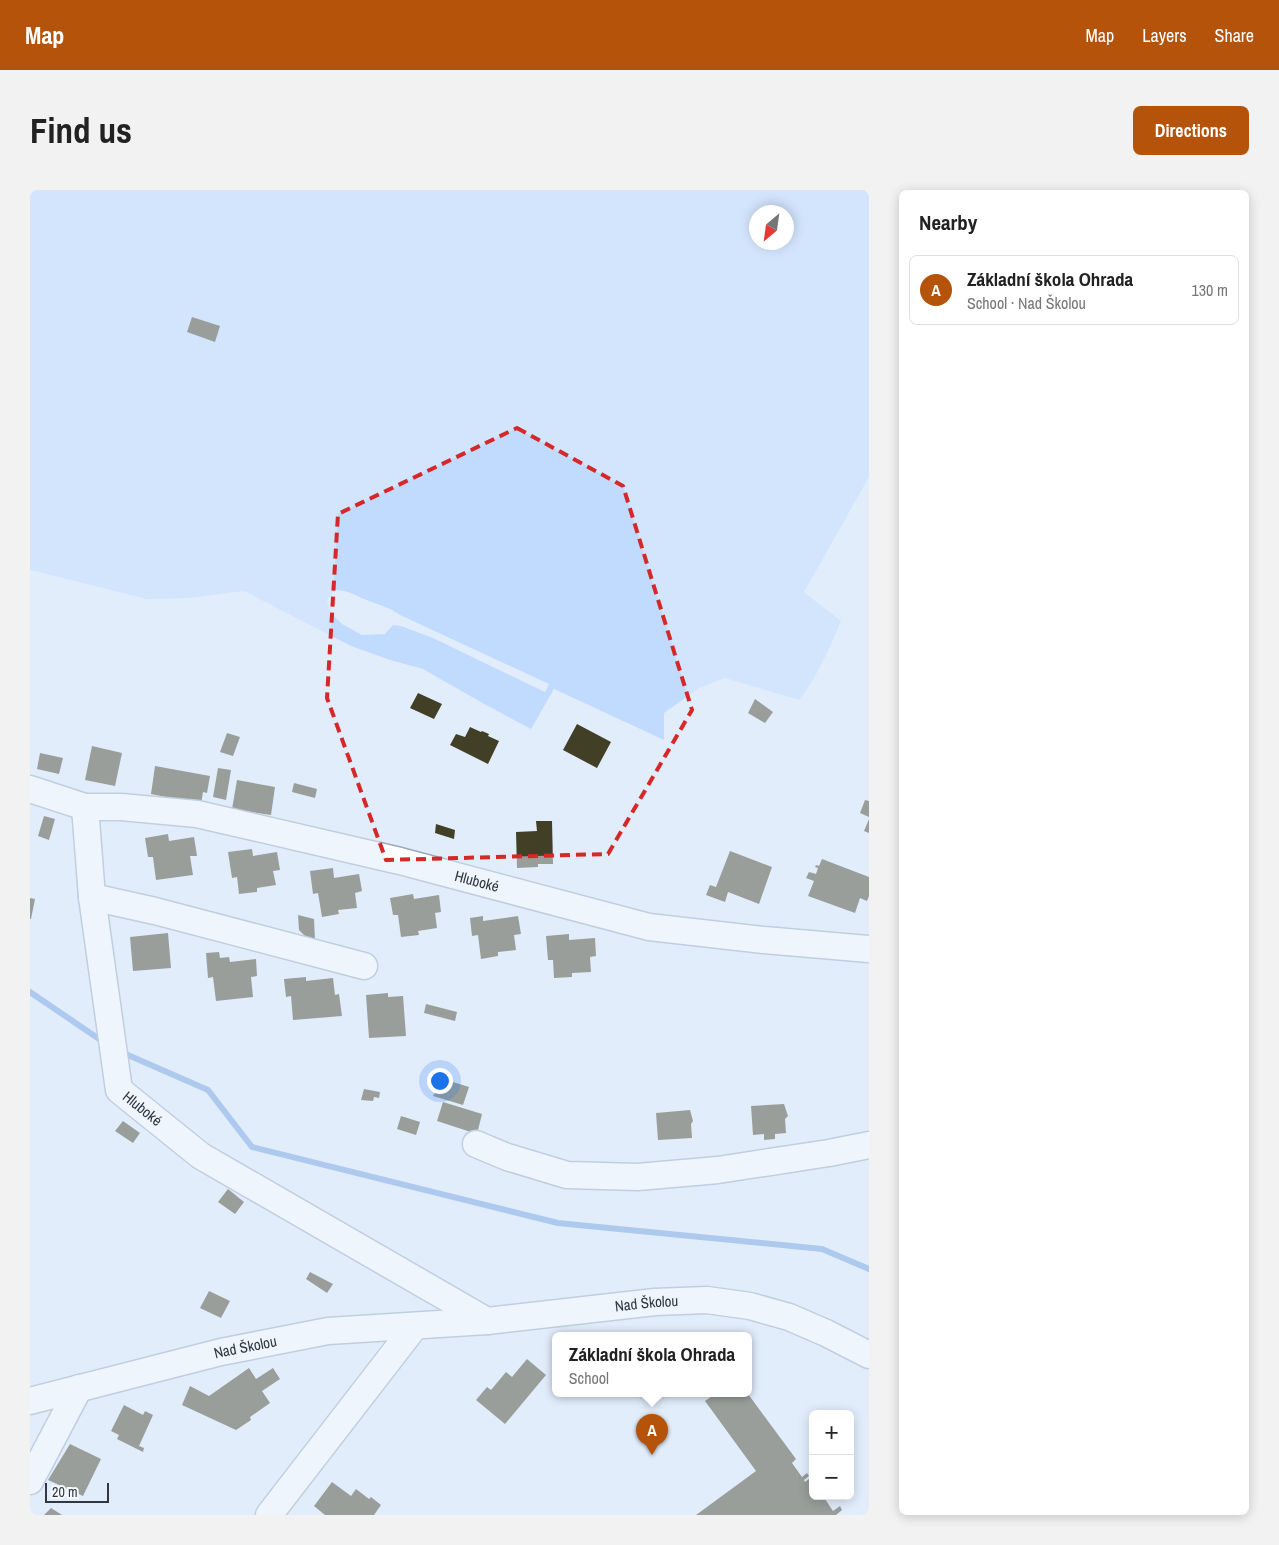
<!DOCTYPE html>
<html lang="en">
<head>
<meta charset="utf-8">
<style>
  body { margin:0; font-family:"Archivo Narrow",sans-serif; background:#f2f2f2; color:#222 }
  .controls { position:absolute; right:15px; bottom:15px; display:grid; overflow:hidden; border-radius:8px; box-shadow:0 2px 12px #0003 }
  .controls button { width:45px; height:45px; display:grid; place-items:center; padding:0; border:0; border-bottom:1px solid #e0e0e0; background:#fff; color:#222; font:25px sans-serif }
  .compass { position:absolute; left:719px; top:15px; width:45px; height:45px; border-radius:50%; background:#fff; box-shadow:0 2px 12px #0003; rotate:209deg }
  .scale { position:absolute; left:15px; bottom:12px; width:64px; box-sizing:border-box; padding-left:5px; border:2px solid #303740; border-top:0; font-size:14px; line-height:18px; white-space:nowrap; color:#303740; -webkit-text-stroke:4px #f6f9fe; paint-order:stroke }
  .you { position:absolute; left:409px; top:890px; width:18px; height:18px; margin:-12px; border:4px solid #fff; border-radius:50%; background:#1a73e8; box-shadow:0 0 0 8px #1a73e833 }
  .badge { display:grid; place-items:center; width:32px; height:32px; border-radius:50%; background:#b45309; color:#fff; font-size:16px; font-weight:700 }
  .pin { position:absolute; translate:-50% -41px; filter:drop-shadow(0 1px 2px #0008) }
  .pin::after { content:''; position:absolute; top:26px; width:18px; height:15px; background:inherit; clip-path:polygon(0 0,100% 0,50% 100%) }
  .popup { position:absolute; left:522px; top:1142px; width:200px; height:65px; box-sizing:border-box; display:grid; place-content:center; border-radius:8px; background:#fff; filter:drop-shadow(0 1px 4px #0005); font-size:16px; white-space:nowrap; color:#767676 }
  .popup b { font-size:19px; color:#222 }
  .popup::after { content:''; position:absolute; left:50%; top:100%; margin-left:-10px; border:10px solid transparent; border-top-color:#fff }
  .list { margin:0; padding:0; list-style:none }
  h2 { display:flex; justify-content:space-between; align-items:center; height:65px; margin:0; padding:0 20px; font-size:21px }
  h2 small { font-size:16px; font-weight:400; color:#767676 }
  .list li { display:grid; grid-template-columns:32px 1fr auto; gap:15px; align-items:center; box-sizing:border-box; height:70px; margin:0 10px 10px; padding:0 10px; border:1px solid #e0e0e0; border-radius:8px }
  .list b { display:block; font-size:19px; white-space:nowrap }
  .list p { margin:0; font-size:16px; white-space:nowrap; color:#767676 }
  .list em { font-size:16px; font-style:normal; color:#767676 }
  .map { position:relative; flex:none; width:839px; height:1325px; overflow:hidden; border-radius:8px }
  header { display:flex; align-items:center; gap:30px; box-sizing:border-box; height:70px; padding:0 25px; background:#b45309; color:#fff }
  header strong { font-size:24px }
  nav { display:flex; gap:28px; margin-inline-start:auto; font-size:18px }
  .intro { display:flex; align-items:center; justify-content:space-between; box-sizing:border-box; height:120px; padding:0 30px }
  h1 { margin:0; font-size:35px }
  .button { padding:12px 22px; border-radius:8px; background:#b45309; color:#fff; font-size:18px; font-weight:700 }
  main { display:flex; gap:30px; padding:0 30px }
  aside { flex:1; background:#fff; border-radius:8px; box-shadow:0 2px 12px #0003 }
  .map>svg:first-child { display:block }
</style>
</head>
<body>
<header>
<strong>Map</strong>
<nav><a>Map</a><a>Layers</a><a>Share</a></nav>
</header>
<div class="intro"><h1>Find us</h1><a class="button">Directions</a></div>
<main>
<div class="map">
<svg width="839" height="1325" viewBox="0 0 839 1325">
  <rect width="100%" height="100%" fill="#e2edfc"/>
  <!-- green -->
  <path fill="#c1dbff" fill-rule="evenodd" d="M 0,0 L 839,0 L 839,287 L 774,402 L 811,431 C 799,459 788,486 769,510 L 695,488 L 669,498 L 634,523 L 634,550 L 524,499 L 501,539 L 456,515 L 393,479 L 360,470 L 321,456 L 214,401 L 159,408 L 116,409 L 0,380 ZM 726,22 L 756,22 L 756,52 L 726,52 ZM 305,400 C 323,401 326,407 342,412 C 354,417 359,417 370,425 L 519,494 L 515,502 L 403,448 L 371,436 L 363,435 L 355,444 L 332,445 L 312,434 L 301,423 L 297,410 Z"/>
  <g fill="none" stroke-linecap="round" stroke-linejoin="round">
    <!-- stream -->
    <path stroke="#709edd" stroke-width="6" d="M 0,802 L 75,853
      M 91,862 L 178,900 L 222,957 L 528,1033 L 792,1059 L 839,1079"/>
  </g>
  <!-- building -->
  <path fill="#423f27" d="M 162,127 L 190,136 L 185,152 L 157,142 Z
    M 388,503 L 412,514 L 404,529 L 380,518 Z
    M 725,509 L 743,522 L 735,533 L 718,523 Z
    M 547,534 L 581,552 L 567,578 L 533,560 Z
    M 440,537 L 451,542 L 452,541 L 459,544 L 458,546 L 469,551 L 458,574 L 420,555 L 426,544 L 435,547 Z
    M 197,543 L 210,547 L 203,566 L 190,562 Z
    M 62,556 L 92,563 L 85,596 L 55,590 Z
    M 10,563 L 33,568 L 29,584 L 7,579 Z
    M 125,576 L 180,586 L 177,603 L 173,602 L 171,614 L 121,604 Z
    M 188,578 L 201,580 L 196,610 L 183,607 Z
    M 207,590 L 245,597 L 241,625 L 202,619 Z
    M 264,593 L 287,599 L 285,608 L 262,602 Z
    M 835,610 L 839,611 L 839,627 L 830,623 Z
    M 14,626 L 25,629 L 19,650 L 8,646 Z
    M 839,629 L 839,643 L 834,641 Z
    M 506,631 L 522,631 L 523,674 L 508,674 L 508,677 L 487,678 L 486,642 L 507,641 Z
    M 406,634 L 425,640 L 424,649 L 405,643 Z
    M 138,644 L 139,651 L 164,647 L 167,666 L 160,666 L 163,685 L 126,690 L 123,667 L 118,667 L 115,648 Z
    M 222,659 L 223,666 L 247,662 L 250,680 L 243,681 L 246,695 L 227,698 L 227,702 L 209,704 L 207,687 L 202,688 L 198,662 Z
    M 700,661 L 742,677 L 729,714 L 698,702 L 695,712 L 676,705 L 680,695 L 686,697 Z
    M 792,669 L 839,687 L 839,706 L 837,711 L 830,708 L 825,723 L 778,706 L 784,691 L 776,688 L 779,682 L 786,684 L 788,678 L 785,677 L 786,675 L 789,676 Z
    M 303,678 L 304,688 L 329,684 L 332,701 L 325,703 L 327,718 L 308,720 L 309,724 L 292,727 L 288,703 L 283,704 L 280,681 Z
    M 383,704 L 384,709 L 409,705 L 411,722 L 405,723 L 407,738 L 388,741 L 389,745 L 371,747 L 368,725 L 363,725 L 360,708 Z
    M 0,708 L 5,709 L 1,729 L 0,729 Z
    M 268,725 L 284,729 L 285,750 L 278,749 L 269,740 Z
    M 453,726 L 453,731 L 488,726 L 491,744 L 484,745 L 486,760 L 468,762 L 468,766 L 451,769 L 448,745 L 442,746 L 440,728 Z
    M 138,743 L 141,778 L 103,781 L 100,747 Z
    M 539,744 L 539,750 L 565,748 L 566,766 L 560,767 L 561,782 L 542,783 L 542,787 L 524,788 L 523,770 L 518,770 L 516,746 Z
    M 189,762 L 190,768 L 199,767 L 200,772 L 226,769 L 227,786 L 221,787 L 223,807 L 186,811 L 183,787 L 178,788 L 176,763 Z
    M 276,787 L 276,791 L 303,788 L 305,805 L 309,804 L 312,826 L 263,830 L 261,806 L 256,807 L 254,789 Z
    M 358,803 L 358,807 L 373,806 L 376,846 L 339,848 L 336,805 Z
    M 396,814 L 427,822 L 425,831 L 394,823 Z
    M 423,892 L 439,897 L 433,915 L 403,906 L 404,904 L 412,898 L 419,899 Z
    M 334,899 L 350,902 L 349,908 L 344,907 L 343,911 L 331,910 Z
    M 413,912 L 452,924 L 447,944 L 407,931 Z
    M 754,914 L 758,926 L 755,929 L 756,943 L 745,944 L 745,949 L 734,950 L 734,944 L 723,945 L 721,916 Z
    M 660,920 L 663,931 L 661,934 L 662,948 L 628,950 L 626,923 Z
    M 371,926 L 390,932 L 386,945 L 367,939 Z
    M 93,931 L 110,943 L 103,953 L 85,941 Z
    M 198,999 L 214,1012 L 205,1024 L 188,1012 Z
    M 280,1082 L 303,1094 L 297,1103 L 276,1089 Z
    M 179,1101 L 200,1111 L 191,1128 L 170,1118 Z
    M 497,1169 L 516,1185 L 475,1234 L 446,1210 L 457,1197 L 461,1200 L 476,1182 L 482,1187 Z
    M 219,1178 L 226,1189 L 243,1178 L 250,1189 L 232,1201 L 240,1213 L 220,1227 L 221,1230 L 206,1240 L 152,1215 L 160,1196 L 179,1206 Z
    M 685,1204 L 718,1204 L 766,1269 L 762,1273 L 772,1287 L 777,1283 L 779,1286 L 774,1290 L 775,1292 L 780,1288 L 783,1292 L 783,1306 L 793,1306 L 803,1321 L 810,1316 L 812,1320 L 806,1325 L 666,1325 L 726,1281 L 675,1211 Z
    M 94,1215 L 113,1225 L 115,1221 L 123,1225 L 109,1256 L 114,1258 L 113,1262 L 87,1249 L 89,1245 L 81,1241 Z
    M 40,1254 L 71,1269 L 53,1306 L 18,1290 Z
    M 302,1292 L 321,1306 L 326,1299 L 339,1309 L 341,1307 L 351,1315 L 344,1325 L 295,1325 L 284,1316 Z
    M 21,1318 L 32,1325 L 14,1325 Z"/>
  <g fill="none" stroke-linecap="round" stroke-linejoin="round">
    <!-- street casing -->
    <g stroke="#99a9c0" stroke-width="29">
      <g id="street">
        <path id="s1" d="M 0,599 L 55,617 L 91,617 L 167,624 L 370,671 L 619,737 L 734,750 L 839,759"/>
        <path id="s2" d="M 55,617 L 62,707 L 89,900 L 171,966 L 457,1131"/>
        <path d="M 62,707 L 125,721 L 334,776"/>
        <path d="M 446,954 L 477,967 L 537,985 L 608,987 L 688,980 L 799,963 L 839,955"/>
        <path id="s3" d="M 0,1211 L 191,1162 L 298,1141 L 457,1131 L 625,1112 L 677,1110 L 720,1116 L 759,1127 L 796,1143 L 839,1165"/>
        <path d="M 0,1291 L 49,1198"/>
        <path d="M 239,1325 L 385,1136"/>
      </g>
    </g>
    <!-- street -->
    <use href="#street" stroke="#fff" stroke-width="26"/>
  </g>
  <!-- marked area -->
  <path d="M0 0H839V1325H0ZM 487,238 L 593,296 L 662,520 L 578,664 L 356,670 L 297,508 L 308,324 Z" fill="#e2edfc" fill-opacity=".55" fill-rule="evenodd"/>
  <path fill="none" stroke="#d62828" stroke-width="4" stroke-dasharray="10 6" stroke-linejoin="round" d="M 487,238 L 593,296 L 662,520 L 578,664 L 356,670 L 297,508 L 308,324 Z"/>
  <g text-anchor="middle" stroke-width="5" stroke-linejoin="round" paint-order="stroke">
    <!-- street labels -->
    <g font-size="15" fill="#303740" stroke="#f6f9fe">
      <text dy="5" stroke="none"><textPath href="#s1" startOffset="458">Hluboké</textPath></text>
      <text dy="5" stroke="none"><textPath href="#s2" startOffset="315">Hluboké</textPath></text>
      <text dy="5" stroke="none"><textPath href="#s3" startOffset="626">Nad Školou</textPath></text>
      <text dy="5" stroke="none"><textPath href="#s3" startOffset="222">Nad Školou</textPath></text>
    </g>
  </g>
</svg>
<div class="controls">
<button>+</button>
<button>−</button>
</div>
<svg class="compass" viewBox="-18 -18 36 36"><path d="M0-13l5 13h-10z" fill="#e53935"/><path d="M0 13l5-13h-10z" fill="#767676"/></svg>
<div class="scale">20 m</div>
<div class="you"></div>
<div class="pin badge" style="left:622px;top:1265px">A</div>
<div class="popup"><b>Základní škola Ohrada</b>School</div>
</div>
<aside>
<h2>Nearby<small></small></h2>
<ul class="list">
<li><span class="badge">A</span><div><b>Základní škola Ohrada</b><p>School · Nad Školou</p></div><em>130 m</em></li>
</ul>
</aside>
</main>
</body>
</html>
